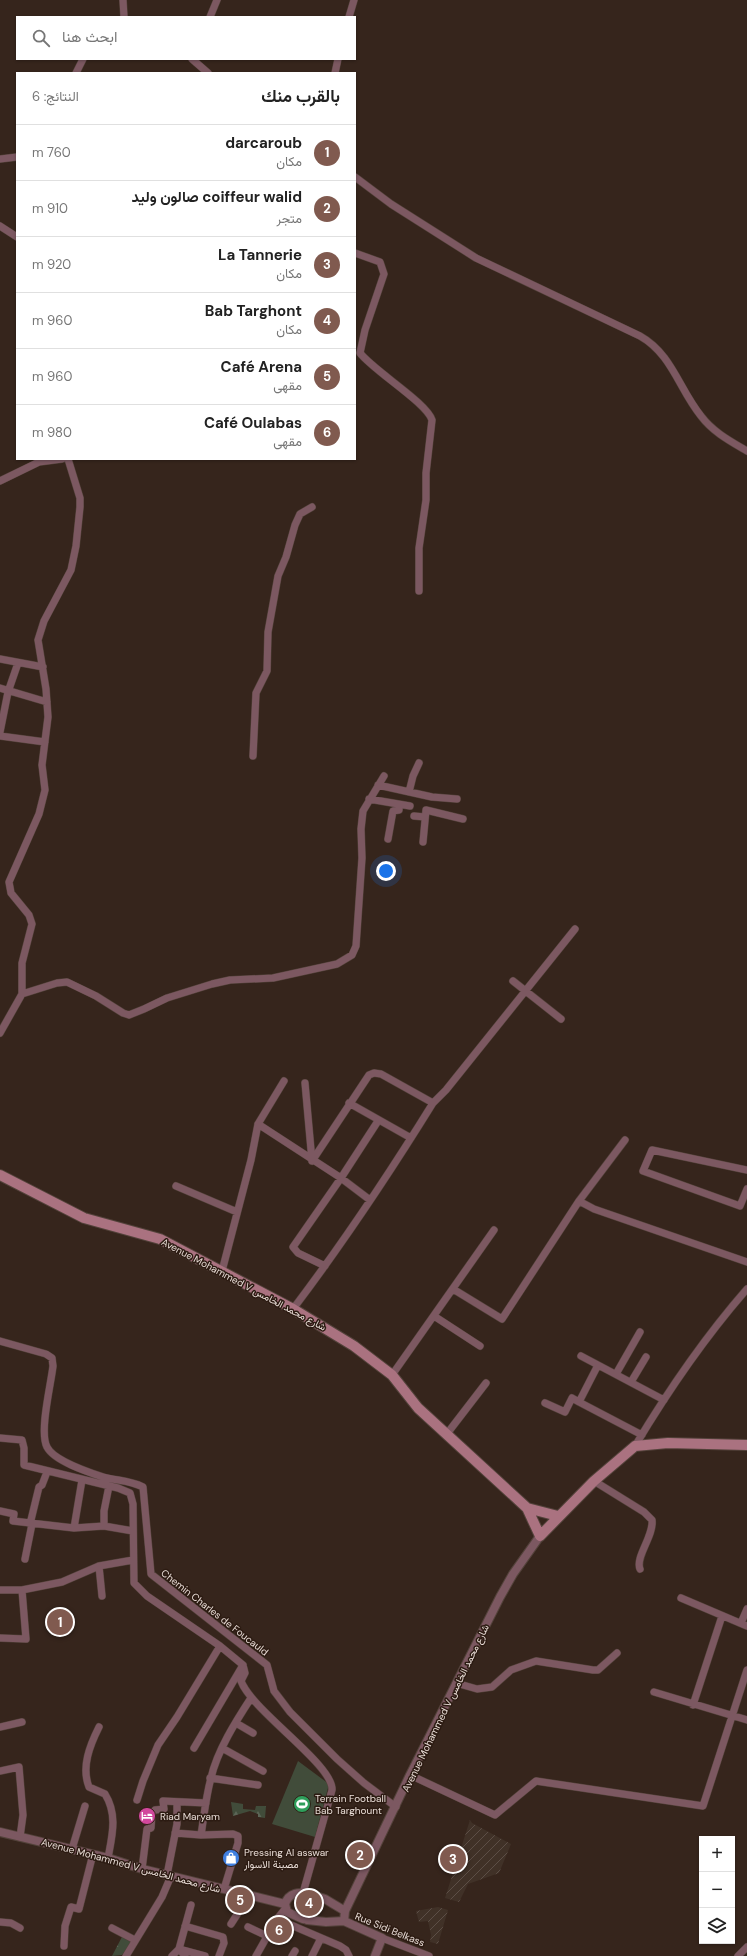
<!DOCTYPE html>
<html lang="ar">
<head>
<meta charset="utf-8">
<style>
  body { margin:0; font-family:"DM Sans",Vazirmatn,sans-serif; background:#f2f2f2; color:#222; direction:rtl }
  .controls { position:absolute; right:12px; bottom:12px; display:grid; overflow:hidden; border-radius:0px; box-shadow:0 1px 3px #0004 }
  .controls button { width:36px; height:36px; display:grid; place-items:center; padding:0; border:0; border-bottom:1px solid #e0e0e0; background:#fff; color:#222; font:20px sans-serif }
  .you { position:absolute; left:386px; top:871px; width:14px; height:14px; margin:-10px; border:3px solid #fff; border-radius:50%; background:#1a73e8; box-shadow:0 0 0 6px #1a73e833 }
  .badge { display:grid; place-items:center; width:26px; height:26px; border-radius:50%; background:#805a4f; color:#fff; font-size:13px; font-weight:700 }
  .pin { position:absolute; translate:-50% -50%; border:2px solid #fff; box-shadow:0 1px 4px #0006 }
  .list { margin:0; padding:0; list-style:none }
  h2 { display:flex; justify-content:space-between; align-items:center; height:52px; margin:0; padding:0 16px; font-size:17px }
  h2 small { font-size:13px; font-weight:400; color:#767676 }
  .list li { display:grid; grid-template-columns:26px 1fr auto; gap:12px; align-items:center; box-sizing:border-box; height:56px; padding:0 16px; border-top:1px solid #e0e0e0 }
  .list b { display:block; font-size:15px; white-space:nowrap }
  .list p { margin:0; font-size:13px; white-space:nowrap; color:#767676 }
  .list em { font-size:13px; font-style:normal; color:#767676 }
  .icon { flex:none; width:22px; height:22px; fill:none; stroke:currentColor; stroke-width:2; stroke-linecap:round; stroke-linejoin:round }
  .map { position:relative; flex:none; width:747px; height:1956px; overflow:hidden; direction:ltr }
  .search { position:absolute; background:#fff; box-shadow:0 1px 3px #0004; left:16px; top:16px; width:340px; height:44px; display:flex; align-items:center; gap:10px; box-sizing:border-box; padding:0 14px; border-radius:0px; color:#767676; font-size:15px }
  .panel { position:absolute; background:#fff; box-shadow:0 1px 3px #0004; left:16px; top:72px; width:340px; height:388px; border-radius:0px; direction:rtl }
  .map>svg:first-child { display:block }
</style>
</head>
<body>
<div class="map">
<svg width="747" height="1956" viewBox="0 0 747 1956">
  <defs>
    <pattern id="industrial-furrows" width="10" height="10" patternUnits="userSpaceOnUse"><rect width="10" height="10" fill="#403127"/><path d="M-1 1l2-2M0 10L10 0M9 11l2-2" fill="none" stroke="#5c4e46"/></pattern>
    <pattern id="forest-firs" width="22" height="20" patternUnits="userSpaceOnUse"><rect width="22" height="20" fill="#414c3a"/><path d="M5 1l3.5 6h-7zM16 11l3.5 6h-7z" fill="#5c6556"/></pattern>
  </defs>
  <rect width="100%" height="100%" fill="#36251c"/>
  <!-- industrial -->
  <path fill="url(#industrial-furrows)" d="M 470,1820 L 472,1823 L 511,1844 L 499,1873 L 468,1884 L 459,1902 L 445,1898 Z
    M 438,1907 L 448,1910 L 438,1944 L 430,1942 L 431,1935 L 428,1921 L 419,1922 L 416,1911 Z"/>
  <!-- forest -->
  <path fill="url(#forest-firs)" d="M 231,1802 L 243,1804 L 243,1809 L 255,1810 L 256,1806 L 266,1806 L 265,1818 L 258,1817 L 258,1814 L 250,1811 L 233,1816 Z
    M 123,1935 L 133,1940 L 122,1955 L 112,1956 Z"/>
  <!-- pitch -->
  <path fill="#414c3a" d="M 298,1761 L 329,1784 L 315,1837 L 272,1824 Z"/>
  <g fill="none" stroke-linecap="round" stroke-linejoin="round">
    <!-- minor casing -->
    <g stroke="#53423a" stroke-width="8">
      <path id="minor" d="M 123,0 L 124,17
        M 210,17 L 217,0
        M 349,17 L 354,0
        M 192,59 L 208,73
        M 76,73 L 83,59
        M 335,73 L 338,59
        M 0,159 L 17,157
        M 355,177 L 391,204 L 476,258 L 640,336 C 672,354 679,389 701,416 C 713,432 730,441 747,451
        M 0,226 L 17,237
        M 355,253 L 380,262 L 384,274 L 365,330 L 360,353 C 374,371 427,403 432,420 L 426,473 L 426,500 L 419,548 L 419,591
        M 0,481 L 39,462 L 62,459
        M 0,659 L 43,667
        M 0,688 L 47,702
        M 0,732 L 8,692 L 18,663
        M 0,736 L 45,742
        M 253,756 L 256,693 L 267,671 L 268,632 L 278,576 L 286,557 L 295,525 L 300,514 L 312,507
        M 378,785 L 432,797 L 457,799
        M 409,792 L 413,776 L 419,763
        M 369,799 L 410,806
        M 414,816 L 425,817
        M 388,839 L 393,811 L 399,810 L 399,805
        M 423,842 L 426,810 L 463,819
        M 513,981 L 561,1019
        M 22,994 L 57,983 L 67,982 L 96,996 L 123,1013 L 129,1015 L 144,1009 L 167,998 L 212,984 L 230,980 L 273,978 L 337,964 L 352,955 L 356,946 L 362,858 L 361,829 L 363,811 L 384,776
        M 0,1033 L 22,994 L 22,963 L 32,924 L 29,915 L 11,893 L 9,882 L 39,814 L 45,790 L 42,765 L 48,717 L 46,689 L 38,640 L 44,621 L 71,570 L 76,546 L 80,507 L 80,498 L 68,459
        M 305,1083 L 312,1161
        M 349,1103 L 411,1138
        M 258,1124 L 341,1178 L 370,1200
        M 312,1161 L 369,1075 L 374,1073 L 381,1074 L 433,1103
        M 747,1170 L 652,1150 L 643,1171 L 740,1206 L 747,1189
        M 176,1186 L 237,1212
        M 579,1201 L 594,1209 L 747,1262
        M 325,1266 L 298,1253 L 293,1247 L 341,1178 L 378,1121
        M 222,1271 L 251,1160 L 258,1124 L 284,1081
        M 453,1289 L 502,1319 L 579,1201 L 625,1140
        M 293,1309 C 343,1243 389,1174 433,1103 L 446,1090 L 575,929
        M 434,1316 L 480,1346
        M 0,1341 L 46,1354 L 52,1358 L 53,1366 C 51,1384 39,1432 47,1447 C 54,1461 88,1472 103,1477 C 118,1481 129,1480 143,1487 L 151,1574 L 267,1665 L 274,1691 L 290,1712 L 337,1759 L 364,1783 L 396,1807
        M 581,1356 L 664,1400
        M 598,1365 L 579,1402 L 642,1435
        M 616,1374 L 640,1332
        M 392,1375 L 494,1230
        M 631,1382 L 646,1357
        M 545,1403 L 565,1412 L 572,1398 L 579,1402
        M 446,1435 L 486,1383
        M 0,1438 L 22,1440 L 24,1448 L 24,1465 L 118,1488 L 130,1493 L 133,1504 L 134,1583 L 147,1596 L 220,1646 L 243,1665 L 245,1673 L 241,1681 C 252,1711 334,1765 332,1790 L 303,1893
        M 635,1446 C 668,1391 705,1337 747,1289
        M 594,1481 L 644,1512 L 652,1520 C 654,1536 635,1557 640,1569
        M 0,1511 L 14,1514 L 13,1521 L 74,1528 L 104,1526 L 133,1531
        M 30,1524 L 39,1487 L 42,1485 L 47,1472
        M 104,1526 L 104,1511 L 109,1486
        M 74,1528 L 82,1480
        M 25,1559 L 32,1524
        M 99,1566 L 102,1596
        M 0,1590 L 22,1590
        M 681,1598 L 747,1626
        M 741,1623 L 747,1609
        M 0,1638 L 26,1639 L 22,1590 L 62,1582 L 99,1566 L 133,1560
        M 456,1683 L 477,1689 L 492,1687 L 511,1670 L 536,1661 L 593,1670 L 598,1670 L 617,1653
        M 654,1692 L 747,1720
        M 693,1705 L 722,1616
        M 236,1723 L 253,1733
        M 0,1727 L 22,1722
        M 99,1727 C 90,1745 81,1767 89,1787 L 105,1794 C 118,1815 112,1836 108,1858
        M 194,1748 L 243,1665
        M 222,1748 L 263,1771
        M 0,1771 L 19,1767 L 23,1815 L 20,1837
        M 410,1775 L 495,1815 L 536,1781 L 703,1806 L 747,1670
        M 210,1778 L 258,1785
        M 137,1800 L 143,1781 L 158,1745 L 177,1717 L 220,1646
        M 175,1833 L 201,1835 L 233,1834 L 238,1836 L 238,1843 L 224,1889
        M 201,1835 C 204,1816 206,1796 211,1778 C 217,1751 236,1721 251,1698
        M 72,1849 L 85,1806
        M 142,1869 L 147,1829 L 151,1828 L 152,1813 L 155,1810 L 164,1809 L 163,1801 L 206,1803
        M 167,1875 L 177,1824 L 177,1803
        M 285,1909 L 277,1919 L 340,1946 L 346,1950 L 349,1956
        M 0,1922 L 11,1923 L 20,1928
        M 231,1924 L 240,1910 L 244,1894
        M 185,1926 L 223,1937 L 224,1943 L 219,1956
        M 248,1927 L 267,1936
        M 112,1928 L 135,1940
        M 382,1938 L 429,1956
        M 64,1946 L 65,1926 L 71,1907 L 79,1909 L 93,1854
        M 126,1956 L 162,1897 L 171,1876
        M 172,1956 L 179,1949 L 205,1956
        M 185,1956 L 179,1949 L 191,1905
        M 256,1956 L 277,1919
        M 292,1956 L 295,1951
        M 312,1956 L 321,1938
        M 738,1956 L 747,1947"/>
    </g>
    <!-- tertiary casing -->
    <g stroke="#53423a" stroke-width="10">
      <path id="tertiary" d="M 0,1832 L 108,1858 L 142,1869 L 285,1904
        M 313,1895 L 325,1899 L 345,1911
        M 303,1919 L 287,1912 L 285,1904 C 289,1892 299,1892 310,1894
        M 307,1920 L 326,1922 L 344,1921
        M 344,1921 L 345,1911 L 410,1775 L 500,1597 L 513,1574 L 540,1536
        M 344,1921 L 382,1938 L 375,1956"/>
    </g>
    <!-- secondary casing -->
    <g stroke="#53423a" stroke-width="12">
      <path id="secondary" d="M 0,1175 L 84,1218 L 160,1239 L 293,1309 L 354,1346 L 392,1375 L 418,1408 L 527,1508 L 540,1536 L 594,1481 L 635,1446 L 668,1443 L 747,1445
        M 527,1508 L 558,1516"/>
    </g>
    <!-- minor -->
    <use href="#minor" stroke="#7c5861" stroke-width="7"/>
    <!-- tertiary -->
    <use href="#tertiary" stroke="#7c5861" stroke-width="8"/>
    <!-- secondary -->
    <use href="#secondary" stroke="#aa7280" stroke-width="10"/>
  </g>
  <!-- icons -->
  <defs>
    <g id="stadium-disc" transform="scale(0.9)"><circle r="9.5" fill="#2e9e5b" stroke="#2c1b12"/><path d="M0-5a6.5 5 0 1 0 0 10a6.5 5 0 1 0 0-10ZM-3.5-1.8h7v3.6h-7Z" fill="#fff"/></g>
    <g id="hotel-disc" transform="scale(0.9)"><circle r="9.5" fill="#d1479c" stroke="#2c1b12"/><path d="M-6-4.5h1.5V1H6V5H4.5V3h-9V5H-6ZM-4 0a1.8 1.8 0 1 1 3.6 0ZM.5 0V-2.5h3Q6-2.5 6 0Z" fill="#fff"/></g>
    <g id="shop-disc" transform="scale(0.9)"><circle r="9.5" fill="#3f7fe0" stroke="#2c1b12"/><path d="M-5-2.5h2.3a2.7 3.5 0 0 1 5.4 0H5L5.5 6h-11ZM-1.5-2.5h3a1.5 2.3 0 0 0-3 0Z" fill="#fff"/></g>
  </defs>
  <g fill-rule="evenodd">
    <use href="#stadium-disc" x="302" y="1804"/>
    <use href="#hotel-disc" x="147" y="1816"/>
    <use href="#shop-disc" x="231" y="1858"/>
  </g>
  <g text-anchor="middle" stroke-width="3" stroke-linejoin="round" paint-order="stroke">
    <!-- street labels -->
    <g font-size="10" fill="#e9ddd7" stroke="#2c1b12">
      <text transform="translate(244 1284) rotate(28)" y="4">Avenue Mohammed V شارع محمد الخامس</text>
      <text transform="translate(215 1612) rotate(38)" y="4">Chemin Charles de Foucauld</text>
      <text transform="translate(445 1708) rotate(-64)" y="4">Avenue Mohammed V شارع محمد الخامس</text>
      <text transform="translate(131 1865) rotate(15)" y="4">Avenue Mohammed V شارع محمد الخامس</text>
      <text transform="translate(390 1929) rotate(22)" y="4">Rue Sidi Belkass</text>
    </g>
    <!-- poi labels -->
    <g font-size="10" fill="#e9ddd7" stroke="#2c1b12" text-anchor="start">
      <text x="315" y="1802">Terrain Football<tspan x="315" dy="12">Bab Targhount</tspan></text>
      <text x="160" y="1820">Riad Maryam</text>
      <text x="244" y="1856">Pressing Al asswar<tspan x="244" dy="12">مصبنة الاسوار</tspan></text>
    </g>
  </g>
</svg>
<div class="controls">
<button>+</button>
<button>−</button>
<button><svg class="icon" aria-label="layers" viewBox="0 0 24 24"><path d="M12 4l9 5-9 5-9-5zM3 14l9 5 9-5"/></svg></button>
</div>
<div class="you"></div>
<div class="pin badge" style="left:60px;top:1622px">1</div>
<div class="pin badge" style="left:360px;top:1855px">2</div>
<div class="pin badge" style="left:453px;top:1859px">3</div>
<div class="pin badge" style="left:309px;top:1903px">4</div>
<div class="pin badge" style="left:240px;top:1900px">5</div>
<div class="pin badge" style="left:279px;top:1930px">6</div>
<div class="search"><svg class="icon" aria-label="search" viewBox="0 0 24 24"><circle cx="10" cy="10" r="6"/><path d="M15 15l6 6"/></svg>ابحث هنا</div>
<section class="panel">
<h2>بالقرب منك<small>النتائج: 6</small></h2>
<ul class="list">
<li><span class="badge">1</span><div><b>darcaroub</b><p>مكان</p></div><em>760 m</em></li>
<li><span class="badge">2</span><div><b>coiffeur walid صالون وليد</b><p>متجر</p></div><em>910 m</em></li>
<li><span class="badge">3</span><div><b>La Tannerie</b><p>مكان</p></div><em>920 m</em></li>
<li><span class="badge">4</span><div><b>Bab Targhont</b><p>مكان</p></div><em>960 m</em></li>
<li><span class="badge">5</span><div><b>Café Arena</b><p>مقهى</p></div><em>960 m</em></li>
<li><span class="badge">6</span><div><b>Café Oulabas</b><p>مقهى</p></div><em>980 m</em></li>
</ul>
</section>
</div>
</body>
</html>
